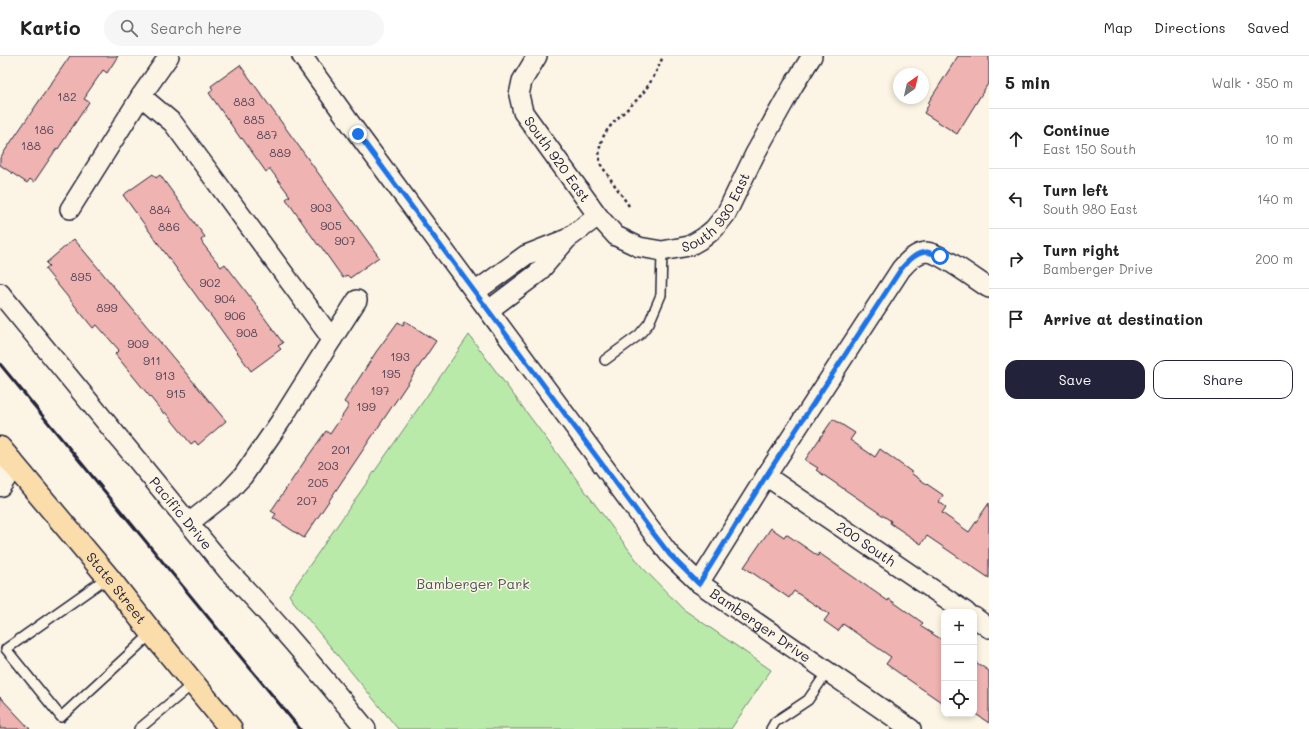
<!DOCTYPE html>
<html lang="en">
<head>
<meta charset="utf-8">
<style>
  body { margin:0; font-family:Mali,sans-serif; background:#f6f6f6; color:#222 }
  .controls { position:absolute; right:12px; bottom:12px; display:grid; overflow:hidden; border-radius:8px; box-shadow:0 2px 6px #0003 }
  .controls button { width:36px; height:36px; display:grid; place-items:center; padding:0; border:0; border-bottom:1px solid #e0e0e0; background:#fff; color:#222; font:20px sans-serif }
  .compass { position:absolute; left:893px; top:12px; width:36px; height:36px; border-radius:50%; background:#fff; box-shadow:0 2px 6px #0003; rotate:34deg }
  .stop { position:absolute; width:12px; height:12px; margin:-9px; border:3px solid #1a73e8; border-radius:50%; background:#fff }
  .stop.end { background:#1a73e8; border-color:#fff; box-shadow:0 1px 4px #0008 }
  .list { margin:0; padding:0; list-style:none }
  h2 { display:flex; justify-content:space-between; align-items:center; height:52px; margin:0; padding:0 16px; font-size:17px }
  h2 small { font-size:13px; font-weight:400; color:#767676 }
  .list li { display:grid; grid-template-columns:26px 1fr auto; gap:12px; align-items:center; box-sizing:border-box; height:60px; padding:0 16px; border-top:1px solid #e0e0e0 }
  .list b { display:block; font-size:15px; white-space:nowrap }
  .list p { margin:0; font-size:13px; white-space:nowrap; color:#767676 }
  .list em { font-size:13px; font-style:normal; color:#767676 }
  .actions { display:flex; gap:8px; padding:12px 16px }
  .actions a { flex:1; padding:9px 0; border:1px solid #22223b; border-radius:12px; text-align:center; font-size:14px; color:#22223b }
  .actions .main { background:#22223b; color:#fff }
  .icon { flex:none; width:22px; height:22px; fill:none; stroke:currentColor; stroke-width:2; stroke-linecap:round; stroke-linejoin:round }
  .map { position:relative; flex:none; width:989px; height:673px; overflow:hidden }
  header { display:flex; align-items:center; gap:24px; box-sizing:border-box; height:56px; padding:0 20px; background:#fff; border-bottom:1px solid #e0e0e0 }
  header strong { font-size:19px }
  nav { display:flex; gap:22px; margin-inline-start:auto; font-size:14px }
  .search { width:280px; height:36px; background:#f6f6f6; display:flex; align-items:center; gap:10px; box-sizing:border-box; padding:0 14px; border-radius:22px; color:#767676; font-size:15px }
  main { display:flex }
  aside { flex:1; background:#fff }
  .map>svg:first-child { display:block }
</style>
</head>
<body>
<header>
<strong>Kartio</strong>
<div class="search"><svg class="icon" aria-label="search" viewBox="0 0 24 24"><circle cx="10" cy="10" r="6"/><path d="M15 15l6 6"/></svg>Search here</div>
<nav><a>Map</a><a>Directions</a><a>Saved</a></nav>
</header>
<main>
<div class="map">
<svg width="989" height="673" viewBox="0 0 989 673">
  <rect width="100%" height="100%" fill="#fcf5e5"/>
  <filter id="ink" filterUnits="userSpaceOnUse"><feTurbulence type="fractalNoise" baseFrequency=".025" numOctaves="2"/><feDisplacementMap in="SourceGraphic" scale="8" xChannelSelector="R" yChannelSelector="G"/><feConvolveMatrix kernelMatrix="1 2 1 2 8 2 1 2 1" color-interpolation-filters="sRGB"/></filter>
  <g filter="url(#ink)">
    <!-- park -->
    <path fill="#baeaa9" stroke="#6e8672" d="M 469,279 L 641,510 L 683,553 L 771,614 L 731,673 L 398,673 L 293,545 L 289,539 Z"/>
    <!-- building -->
    <path fill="#efb3b1" stroke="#22223b" d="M 70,0 L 118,0 L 107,17 L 103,14 L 86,39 L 87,39 L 84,43 L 89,46 L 58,93 L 57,92 L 34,126 L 30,123 L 27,127 L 0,109 L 0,102 Z
      M 958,0 L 989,0 L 989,26 L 957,78 L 924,57 L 929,48 L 928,47 Z
      M 240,9 L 379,201 L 350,222 L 347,219 L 343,222 L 319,188 L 318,189 L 286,143 L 290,140 L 270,113 L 266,116 L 242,82 L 241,83 L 209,37 L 213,34 L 211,30 Z
      M 153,118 L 156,122 L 160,119 L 205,181 L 201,184 L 203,188 L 221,211 L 225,208 L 248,238 L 259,252 L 258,253 L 283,287 L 278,290 L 281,293 L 251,315 L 123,139 Z
      M 74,183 L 226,365 L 198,389 L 195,385 L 191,388 L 165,356 L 164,358 L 115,298 L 119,294 L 97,269 L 93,272 L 45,213 L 49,210 L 46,207 Z
      M 405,265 L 436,285 L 304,482 L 273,462 L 276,458 L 271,455 L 304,406 L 326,375 L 330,378 L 347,353 L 348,349 L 344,346 L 376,296 L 398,266 L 403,269 Z
      M 833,363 L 855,377 L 850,384 L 875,401 L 880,393 L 913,417 L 912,418 L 943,439 L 939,446 L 946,451 L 942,457 L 969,476 L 989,447 L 989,522 L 927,480 L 921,488 L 890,467 L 891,465 L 816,414 L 818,412 L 805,404 Z
      M 771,472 L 784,481 L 786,478 L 818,500 L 819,497 L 888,545 L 889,543 L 923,567 L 920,570 L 944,585 L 944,648 L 886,608 L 891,601 L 843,568 L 838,575 L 824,565 L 829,558 L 794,535 L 789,542 L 744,511 Z
      M 974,605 L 989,615 L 989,667 L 974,657 Z
      M 0,641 L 30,673 L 0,673 Z"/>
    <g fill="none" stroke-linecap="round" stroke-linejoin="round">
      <!-- lane casing -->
      <g stroke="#22223b" stroke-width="12">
        <path id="lane" d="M 605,304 L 639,279 L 649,267 L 661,239 L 662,195
          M 108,521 L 6,593 L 61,661 L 152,577
          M 139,673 L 194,627
          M 771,673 L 775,666 L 808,644 L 827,616"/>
      </g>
      <!-- street casing -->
      <g stroke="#22223b" stroke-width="22">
        <g id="street">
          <path id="s1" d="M 302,0 L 358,78 L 650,473 L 670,499 L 699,527 L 911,673"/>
          <path id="s2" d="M 537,0 L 522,25 L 519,39 L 523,56 L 598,160 L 616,180 L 639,191 L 662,195 L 689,190 L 703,182 L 714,173 L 726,158 L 755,98 L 793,30 L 812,0"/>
          <path d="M 141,40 L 173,67 L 332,283 L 357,244"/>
          <path d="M 70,153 L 141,40 L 169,0"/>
          <path d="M 475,236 L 526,199 L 564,184"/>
          <path id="s3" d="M 0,237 L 228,515 C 277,565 321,619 366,673"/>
          <path d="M 489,254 L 538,217 L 567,183 L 598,160"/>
          <path id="s4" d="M 766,420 L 966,556"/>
          <path d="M 189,467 L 228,436 L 243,420 L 280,366 L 332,283"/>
          <path d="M 699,527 L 766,420 L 901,213 C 907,206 915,197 926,196 C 940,196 976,224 989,232"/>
          <path d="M 974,561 L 989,572"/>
        </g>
      </g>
      <!-- secondary casing -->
      <g stroke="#22223b" stroke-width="25">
        <path id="secondary" d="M 0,429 L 13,409"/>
      </g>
      <!-- primary casing -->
      <g stroke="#22223b" stroke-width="25">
        <g id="primary">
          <path id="s5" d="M 0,392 L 108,521 L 152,577 L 231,673"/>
        </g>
      </g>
      <!-- path -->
      <path stroke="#22223b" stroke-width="2.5" stroke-dasharray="3 3" stroke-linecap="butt" d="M 629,150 L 601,109 C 592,75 623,61 642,38 C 651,27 658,13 663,0"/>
      <!-- lane -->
      <use href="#lane" stroke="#fcf5e5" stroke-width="9"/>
      <!-- street -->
      <use href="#street" stroke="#fcf5e5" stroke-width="19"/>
      <!-- secondary -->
      <use href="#secondary" stroke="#fcf5e5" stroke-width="22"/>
      <!-- primary -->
      <use href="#primary" stroke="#fbddab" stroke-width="22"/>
      <!-- rail -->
      <path stroke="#22223b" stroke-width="3" d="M 0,308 L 300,673"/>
    </g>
  </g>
  <g fill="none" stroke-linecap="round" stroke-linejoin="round" filter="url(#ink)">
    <!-- route -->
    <path stroke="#1a73e8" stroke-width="5" d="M 358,78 L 650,473 L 670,499 L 699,528 L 766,420 L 901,213 C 907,206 916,196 927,196 C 931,197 936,199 940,200"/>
  </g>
  <g text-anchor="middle" stroke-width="3" stroke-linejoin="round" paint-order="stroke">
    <!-- number labels -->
    <g font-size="12" fill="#554658">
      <text x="67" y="45">182</text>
      <text x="244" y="50">883</text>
      <text x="254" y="68">885</text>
      <text x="44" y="78">186</text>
      <text x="267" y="83">887</text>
      <text x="31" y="94">188</text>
      <text x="280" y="101">889</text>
      <text x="321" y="156">903</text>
      <text x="160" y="158">884</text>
      <text x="331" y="174">905</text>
      <text x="169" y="175">886</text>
      <text x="345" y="189">907</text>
      <text x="81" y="225">895</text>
      <text x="210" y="231">902</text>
      <text x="225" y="247">904</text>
      <text x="107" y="256">899</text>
      <text x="235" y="264">906</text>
      <text x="247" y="281">908</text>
      <text x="138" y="292">909</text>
      <text x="400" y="305">193</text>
      <text x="152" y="309">911</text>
      <text x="391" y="322">195</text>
      <text x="165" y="324">913</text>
      <text x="380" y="339">197</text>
      <text x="176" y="342">915</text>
      <text x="366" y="355">199</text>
      <text x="341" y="398">201</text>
      <text x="328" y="414">203</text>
      <text x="318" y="431">205</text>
      <text x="307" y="449">207</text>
    </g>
    <!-- street labels -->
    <g font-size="14" fill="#22223b" stroke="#fcf5e5">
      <text dy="5" stroke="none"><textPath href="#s2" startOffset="119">South 920 East</textPath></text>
      <text dy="5" stroke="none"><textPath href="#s2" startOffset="336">South 930 East</textPath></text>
      <text dy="5" stroke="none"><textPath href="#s3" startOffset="285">Pacific Drive</textPath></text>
      <text dy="5" stroke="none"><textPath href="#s4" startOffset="121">200 South</textPath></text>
      <text dy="5" stroke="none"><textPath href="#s5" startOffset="182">State Street</textPath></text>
      <text dy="5" stroke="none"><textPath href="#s1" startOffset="735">Bamberger Drive</textPath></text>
    </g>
    <!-- park labels -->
    <g font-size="14" fill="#485456" stroke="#fcf5e5">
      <text x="473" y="533">Bamberger Park</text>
    </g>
  </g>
</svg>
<div class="controls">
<button>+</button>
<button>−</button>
<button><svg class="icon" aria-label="locate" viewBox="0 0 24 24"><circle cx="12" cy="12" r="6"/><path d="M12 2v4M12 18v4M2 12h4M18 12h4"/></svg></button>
</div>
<svg class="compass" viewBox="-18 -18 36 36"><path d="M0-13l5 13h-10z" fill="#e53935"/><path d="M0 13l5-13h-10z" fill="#767676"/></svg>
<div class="stop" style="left:940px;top:200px"></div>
<div class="stop end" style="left:358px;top:78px"></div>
</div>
<aside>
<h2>5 min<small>Walk · 350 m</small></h2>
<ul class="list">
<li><svg class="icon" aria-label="ahead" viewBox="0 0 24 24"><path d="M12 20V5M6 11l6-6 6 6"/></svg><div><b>Continue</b><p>East 150 South</p></div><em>10 m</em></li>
<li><svg class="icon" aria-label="left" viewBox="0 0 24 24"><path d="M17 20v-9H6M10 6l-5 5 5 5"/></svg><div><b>Turn left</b><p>South 980 East</p></div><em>140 m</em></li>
<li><svg class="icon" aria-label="right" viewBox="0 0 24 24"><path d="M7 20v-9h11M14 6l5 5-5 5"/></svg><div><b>Turn right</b><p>Bamberger Drive</p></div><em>200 m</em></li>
<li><svg class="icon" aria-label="arrive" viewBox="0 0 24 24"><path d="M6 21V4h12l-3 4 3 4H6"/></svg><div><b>Arrive at destination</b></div></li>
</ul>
<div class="actions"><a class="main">Save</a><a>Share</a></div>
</aside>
</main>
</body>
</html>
